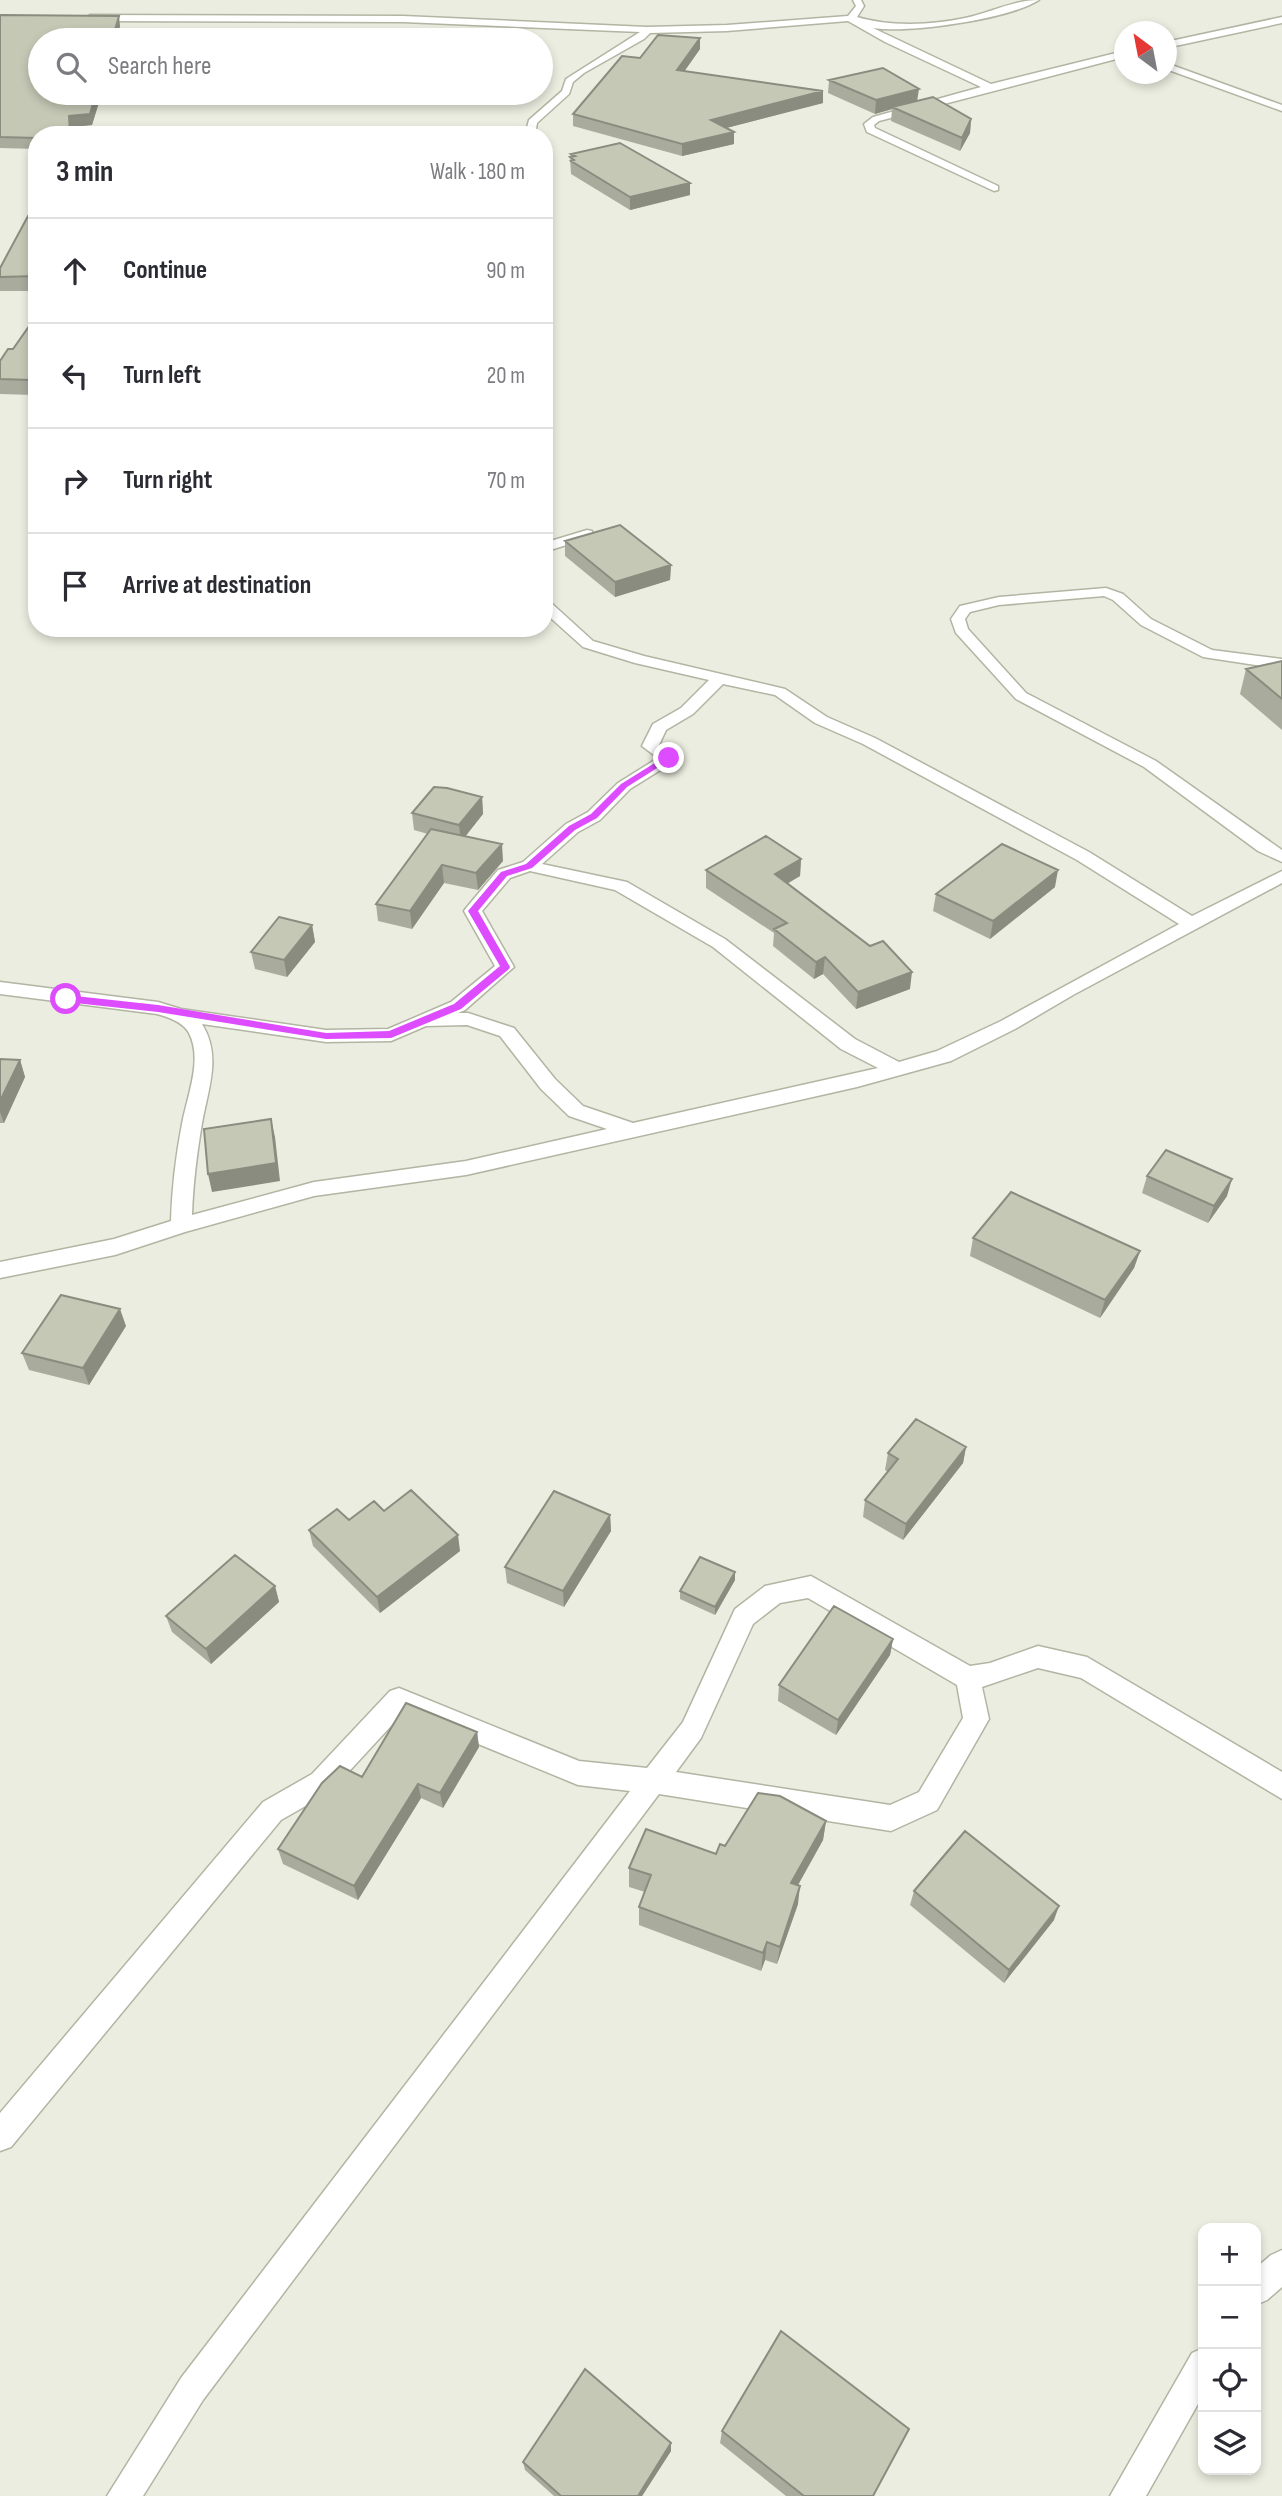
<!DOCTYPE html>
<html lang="en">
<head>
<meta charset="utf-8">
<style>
  body { margin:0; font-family:"Sofia Sans Condensed",sans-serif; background:#f7f7f7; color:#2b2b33 }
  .controls { position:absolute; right:21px; bottom:21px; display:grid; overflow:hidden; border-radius:14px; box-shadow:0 4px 10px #0003 }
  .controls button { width:63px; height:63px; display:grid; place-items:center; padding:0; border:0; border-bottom:2px solid #e1e1e2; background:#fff; color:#2b2b33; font:35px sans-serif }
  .compass { position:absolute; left:1114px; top:21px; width:63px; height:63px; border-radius:50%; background:#fff; box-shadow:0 4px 10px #0003; rotate:328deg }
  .stop { position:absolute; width:21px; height:21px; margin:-16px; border:5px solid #de4cff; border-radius:50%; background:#fff }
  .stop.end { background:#de4cff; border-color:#fff; box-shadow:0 2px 7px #0008 }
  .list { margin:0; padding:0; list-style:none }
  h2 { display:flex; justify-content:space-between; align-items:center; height:91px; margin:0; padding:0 28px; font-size:30px }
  h2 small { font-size:23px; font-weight:400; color:#7c7c81 }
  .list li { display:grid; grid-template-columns:46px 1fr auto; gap:21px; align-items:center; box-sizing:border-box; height:105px; padding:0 28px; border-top:2px solid #e1e1e2 }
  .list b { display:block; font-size:26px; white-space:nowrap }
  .list em { font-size:23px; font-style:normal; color:#7c7c81 }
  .icon { flex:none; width:38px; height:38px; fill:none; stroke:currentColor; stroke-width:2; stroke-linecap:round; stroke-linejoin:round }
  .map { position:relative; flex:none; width:1282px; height:2496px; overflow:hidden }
  .search { position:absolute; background:#fff; box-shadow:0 4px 10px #0003; left:28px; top:28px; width:525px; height:77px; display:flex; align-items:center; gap:18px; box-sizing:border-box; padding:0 24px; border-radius:38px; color:#7c7c81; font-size:26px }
  .panel { position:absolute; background:#fff; box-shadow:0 4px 10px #0003; left:28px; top:126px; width:525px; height:511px; border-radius:28px }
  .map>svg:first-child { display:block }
</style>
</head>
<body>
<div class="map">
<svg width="1282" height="2496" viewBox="0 0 1282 2496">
  <rect width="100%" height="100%" fill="#ebede0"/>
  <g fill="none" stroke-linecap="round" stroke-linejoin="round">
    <!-- minor casing -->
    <g stroke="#b1b5a2" stroke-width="3">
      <path id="minor" d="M 853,0 L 861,0 L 864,6 L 857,17 C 890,27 932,25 965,18 C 990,13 1013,0 1039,0 C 1009,19 909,34 873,28 L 991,84 L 1124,51 L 1124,57 L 879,121 L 874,125 L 875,128 L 998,186 L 998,190 L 994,191 L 867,132 L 864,124 L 873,117 L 981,87 L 885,42 L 848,21 L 727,31 L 650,33 L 644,39 L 584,73 L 573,82 L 569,94 L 537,123 L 535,135 L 525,135 L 529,120 L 562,91 L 566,79 L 640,32 L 403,22 L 90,21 L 86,18 L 90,15 L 403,16 L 647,27 L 727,25 L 848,16 L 856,6 Z
        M 1282,17 L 1282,23 L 1166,48 L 1166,42 Z
        M 1166,63 L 1282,105 L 1282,111 L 1166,69 Z
        M 587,530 L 592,531 L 592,537 L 544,552 L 544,543 Z
        M 1106,588 L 1123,594 L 1151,619 L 1212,650 L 1282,659 L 1282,669 L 1203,657 L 1141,625 L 1113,600 L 1104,596 L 999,605 L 970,612 L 965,619 L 968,629 L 1026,693 L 1156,761 L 1282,850 L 1282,862 L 1258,851 L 1144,767 L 1016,699 L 956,633 L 951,619 L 960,606 L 999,597 Z
        M 544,600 L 549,601 L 593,641 L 644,656 L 785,689 L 827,717 L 875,738 L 1089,852 L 1192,916 L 1282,871 L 1282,883 L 1073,995 L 1015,1029 L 951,1061 L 857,1087 L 466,1175 L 314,1196 L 185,1232 L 115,1255 L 0,1278 L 0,1262 L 114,1239 L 171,1221 C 172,1188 176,1155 182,1124 C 187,1096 203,1060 189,1033 C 183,1022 168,1017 157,1014 L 0,994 L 0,982 L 158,1002 L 181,1009 L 326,1030 L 388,1029 L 451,1002 L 495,966 L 464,911 L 467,907 L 498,870 L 523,862 L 566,824 L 588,812 L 618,783 L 658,758 L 642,746 L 653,724 L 681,708 L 709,680 L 635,663 L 583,647 L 544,612 ZM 723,684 L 775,695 L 815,723 L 863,744 L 1077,860 L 1179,924 L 1001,1021 L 937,1051 L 899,1062 L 855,1039 L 725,939 L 627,882 L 542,864 L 578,832 L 600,820 L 630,789 L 675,761 L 677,758 L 659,745 L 666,730 L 693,714 ZM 530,871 L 615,890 L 713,947 L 841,1049 L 878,1068 L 633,1123 L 583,1106 L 555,1079 L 514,1028 L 468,1013 L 458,1013 L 465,1010 L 514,967 L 482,911 L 510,878 ZM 202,1024 L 326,1042 L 391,1041 L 426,1026 L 467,1025 L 500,1036 L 541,1089 L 569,1116 L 607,1129 L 466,1161 L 314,1182 L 192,1215 C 193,1184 197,1153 202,1123 C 208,1089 222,1056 202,1024 Z
        M 811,1576 L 970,1666 L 990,1663 L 1038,1646 L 1087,1657 L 1282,1772 L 1282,1799 L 1081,1678 L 1038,1668 L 982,1687 L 989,1719 L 937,1810 L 891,1831 L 659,1794 L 203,2400 L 143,2496 L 107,2496 L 181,2378 L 630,1791 L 578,1785 L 403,1713 L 330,1792 L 281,1820 L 11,2147 L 0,2151 L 0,2113 L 263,1802 L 312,1774 L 390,1691 L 399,1688 L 579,1761 L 647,1768 L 683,1722 L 735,1609 L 765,1586 ZM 808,1598 L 957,1685 L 963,1718 L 919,1792 L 890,1805 L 676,1772 L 701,1738 L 753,1624 L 780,1603 Z
        M 1282,2250 L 1282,2287 L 1267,2300 L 1256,2305 L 1256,2268 L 1271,2255 Z
        M 1203,2348 L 1203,2395 L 1146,2496 L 1110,2496 L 1192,2353 Z"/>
    </g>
    <!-- minor -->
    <use href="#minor" fill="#fff" fill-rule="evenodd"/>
  </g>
  <!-- wall -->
  <path fill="#a9ac9c" d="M 0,15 L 120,26 L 92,125 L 71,127 L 37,135 L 37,149 L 0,148 Z
    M 700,49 L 684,71 L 823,103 L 726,128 L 734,132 L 734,144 L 682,156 L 573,126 L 573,114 L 640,58 Z
    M 829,80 L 918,101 L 971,119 L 970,133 L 960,151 L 891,121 L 892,109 L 875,114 L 828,93 Z
    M 571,154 L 690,195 L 630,210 L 571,174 L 570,157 Z
    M 37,217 L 37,291 L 0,291 L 0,268 Z
    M 37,315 L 37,391 L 34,395 L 0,394 L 0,361 L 13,349 Z
    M 565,541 L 671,565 L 670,580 L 615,597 L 565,556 Z
    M 1282,661 L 1282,730 L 1240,694 L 1246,669 Z
    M 482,797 L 483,814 L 465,836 L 503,861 L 478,890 L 444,883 L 412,929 L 378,921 L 376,904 L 428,834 L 414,830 L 412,813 Z
    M 801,859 L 800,876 L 787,884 L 910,989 L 856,1009 L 823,974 L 814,979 L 773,946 L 774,933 L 706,888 L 706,870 Z
    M 1055,887 L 990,939 L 933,911 L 936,894 Z
    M 312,925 L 315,942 L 287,977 L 255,969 L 251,952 Z
    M 0,1059 L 20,1060 L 25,1077 L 4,1123 L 0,1123 Z
    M 1147,1176 L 1227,1196 L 1208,1223 L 1142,1193 Z
    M 973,1238 L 1140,1251 L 1134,1268 L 1100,1318 L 970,1256 Z
    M 126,1326 L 89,1385 L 29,1370 L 22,1353 Z
    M 966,1447 L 963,1463 L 903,1540 L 863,1517 L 865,1500 L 888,1472 L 885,1470 L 888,1453 Z
    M 384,1511 L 460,1551 L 380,1613 L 313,1546 L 309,1530 Z
    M 610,1515 L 611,1531 L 564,1607 L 507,1583 L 505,1567 Z
    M 735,1572 L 735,1580 L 715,1615 L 680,1599 L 680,1591 Z
    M 275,1586 L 279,1602 L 211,1664 L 172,1632 L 166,1616 Z
    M 893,1639 L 890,1655 L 836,1735 L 778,1701 L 779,1685 Z
    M 477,1732 L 479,1747 L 443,1808 L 421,1798 L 358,1900 L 283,1864 L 278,1849 L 362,1777 Z
    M 826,1821 L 823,1840 L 798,1885 L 798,1904 L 777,1964 L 765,1960 L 761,1971 L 639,1925 L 639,1907 L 645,1892 L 629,1887 L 629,1868 L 716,1854 L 725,1846 Z
    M 914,1891 L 1054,1920 L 1004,1983 L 910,1905 Z
    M 722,2431 L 874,2496 L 786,2496 L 720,2443 Z
    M 671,2443 L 671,2451 L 642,2496 L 554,2496 L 525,2470 L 523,2462 Z"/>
  <!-- shaded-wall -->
  <path fill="#8a8c7f" d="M 119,16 L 120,26 L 117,40 L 112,40 Z
    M 700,38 L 700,49 L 677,82 L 677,70 Z
    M 919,89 L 917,102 L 892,107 L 892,109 L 875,114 L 876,100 Z
    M 823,91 L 823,103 L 711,132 L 711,120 Z
    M 96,93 L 102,93 L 92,125 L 71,127 L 72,135 L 70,135 L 69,116 Z
    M 971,119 L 970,133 L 960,151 L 962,138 Z
    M 734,132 L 734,144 L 682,156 L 682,144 Z
    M 690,183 L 690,195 L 630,210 L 630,197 Z
    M 37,371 L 37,391 L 34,395 L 31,380 Z
    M 671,565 L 670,580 L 615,597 L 615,582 Z
    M 482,797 L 483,814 L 461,842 L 459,825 Z
    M 502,844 L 503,861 L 478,890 L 476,873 Z
    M 801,859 L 800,876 L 774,891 L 775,874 Z
    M 442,865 L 444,883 L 412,929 L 410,911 Z
    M 1058,870 L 1055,887 L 990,939 L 993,921 Z
    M 312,925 L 315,942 L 287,977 L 284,960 Z
    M 825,957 L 823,974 L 814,979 L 816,962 Z
    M 912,972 L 910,989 L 856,1009 L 858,992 Z
    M 20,1060 L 25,1077 L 4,1123 L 0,1112 L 0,1101 Z
    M 271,1119 L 275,1137 L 280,1181 L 212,1192 L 208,1174 Z
    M 1232,1179 L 1227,1196 L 1208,1223 L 1214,1206 Z
    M 1140,1251 L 1134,1268 L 1100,1318 L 1105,1300 Z
    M 120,1309 L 126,1326 L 89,1385 L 83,1368 Z
    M 966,1447 L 963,1463 L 903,1540 L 906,1524 Z
    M 610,1515 L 611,1531 L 564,1607 L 563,1591 Z
    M 458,1535 L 460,1551 L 380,1613 L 377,1597 Z
    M 735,1572 L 735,1580 L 715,1615 L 715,1607 Z
    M 275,1586 L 279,1602 L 211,1664 L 206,1649 Z
    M 893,1639 L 890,1655 L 836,1735 L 838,1720 Z
    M 477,1732 L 479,1747 L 443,1808 L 440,1793 Z
    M 418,1784 L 421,1798 L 358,1900 L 354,1886 Z
    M 826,1821 L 823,1840 L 789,1901 L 791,1883 Z
    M 800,1886 L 798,1904 L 777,1964 L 780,1947 Z
    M 1059,1906 L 1054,1920 L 1004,1983 L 1009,1970 Z
    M 767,1942 L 765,1960 L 761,1971 L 763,1953 Z
    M 671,2443 L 671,2451 L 642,2496 L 638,2496 Z"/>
  <!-- building -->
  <path fill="#c5c8b5" stroke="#8a8c7f" stroke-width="2" d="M 0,15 L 119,16 L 112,40 L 40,40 L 40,93 L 96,93 L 90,114 L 69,116 L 70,135 L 37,135 L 37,138 L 0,137 Z
    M 658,35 L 700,38 L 677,70 L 823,91 L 711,120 L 734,132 L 682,144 L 573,114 L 622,56 L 640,58 Z
    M 883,68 L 919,89 L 876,100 L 829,80 Z
    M 933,97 L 971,119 L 962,138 L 892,107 Z
    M 620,143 L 690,183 L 630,197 L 571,161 L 574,160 L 570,157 L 575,156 L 571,154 Z
    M 28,216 L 37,217 L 37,276 L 0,277 L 0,268 Z
    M 37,315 L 37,371 L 31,380 L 0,379 L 0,361 L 8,349 L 13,349 Z
    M 620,525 L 671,565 L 615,582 L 565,541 Z
    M 1282,661 L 1282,699 L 1246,669 Z
    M 434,787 L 447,788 L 482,797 L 459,825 L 412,813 Z
    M 431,829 L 502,844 L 476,873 L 442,865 L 410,911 L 376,904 Z
    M 766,836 L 801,859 L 775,874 L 870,946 L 883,941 L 912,972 L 858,992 L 825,957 L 816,962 L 774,929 L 787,923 L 706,870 Z
    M 1002,844 L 1058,870 L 993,921 L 936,894 Z
    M 279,917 L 312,925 L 284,960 L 251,952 Z
    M 0,1059 L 20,1060 L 0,1101 Z
    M 271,1119 L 276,1163 L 208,1174 L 204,1129 Z
    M 1166,1150 L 1232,1179 L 1214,1206 L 1147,1176 Z
    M 1011,1192 L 1140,1251 L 1105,1300 L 973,1238 Z
    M 61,1295 L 120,1309 L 83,1368 L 22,1353 Z
    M 916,1419 L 966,1447 L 906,1524 L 865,1500 L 898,1459 L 888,1453 Z
    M 411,1490 L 458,1535 L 377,1597 L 309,1530 L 337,1509 L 349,1520 L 374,1501 L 384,1511 Z
    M 554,1491 L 610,1515 L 563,1591 L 505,1567 Z
    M 235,1555 L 275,1586 L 206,1649 L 166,1616 Z
    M 700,1557 L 735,1572 L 715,1607 L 680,1591 Z
    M 834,1606 L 893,1639 L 838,1720 L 779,1685 Z
    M 406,1703 L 477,1732 L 440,1793 L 418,1784 L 354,1886 L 278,1849 L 322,1783 L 340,1766 L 362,1777 Z
    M 758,1793 L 780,1796 L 826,1821 L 791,1883 L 800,1886 L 780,1947 L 767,1942 L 763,1953 L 639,1907 L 651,1875 L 629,1868 L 646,1829 L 716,1854 L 720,1844 L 725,1846 Z
    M 965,1831 L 1059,1906 L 1009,1970 L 914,1891 Z
    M 781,2331 L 909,2429 L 873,2496 L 804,2496 L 722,2431 Z
    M 585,2369 L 671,2443 L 638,2496 L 561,2496 L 523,2462 Z"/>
  <!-- route -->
  <path fill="#de4cff" d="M 666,756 L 673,758 L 627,787 L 597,818 L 575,830 L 532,868 L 507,876 L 478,911 L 510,967 L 509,969 L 461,1009 L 391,1038 L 326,1039 L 158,1012 L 66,1002 L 61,999 L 66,995 L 158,1005 L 326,1033 L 389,1031 L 454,1004 L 500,966 L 468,911 L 501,872 L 526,864 L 569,826 L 591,814 L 621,784 Z"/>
</svg>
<div class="controls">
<button>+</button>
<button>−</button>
<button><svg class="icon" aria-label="locate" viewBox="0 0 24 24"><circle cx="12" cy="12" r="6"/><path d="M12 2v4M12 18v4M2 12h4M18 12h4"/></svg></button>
<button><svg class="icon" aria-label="layers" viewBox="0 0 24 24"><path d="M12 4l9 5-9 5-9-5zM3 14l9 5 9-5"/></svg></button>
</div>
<svg class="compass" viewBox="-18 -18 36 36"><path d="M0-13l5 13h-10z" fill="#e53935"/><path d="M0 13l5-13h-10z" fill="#7c7c81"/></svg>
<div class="stop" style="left:66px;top:999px"></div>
<div class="stop end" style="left:669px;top:758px"></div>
<div class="search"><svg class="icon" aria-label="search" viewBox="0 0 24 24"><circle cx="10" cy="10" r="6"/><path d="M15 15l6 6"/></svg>Search here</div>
<section class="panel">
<h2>3 min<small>Walk · 180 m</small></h2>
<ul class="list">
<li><svg class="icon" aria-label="ahead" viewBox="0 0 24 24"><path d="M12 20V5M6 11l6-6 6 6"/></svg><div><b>Continue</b></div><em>90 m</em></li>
<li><svg class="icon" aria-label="left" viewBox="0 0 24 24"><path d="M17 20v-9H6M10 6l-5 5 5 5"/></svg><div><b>Turn left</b></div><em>20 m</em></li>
<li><svg class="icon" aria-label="right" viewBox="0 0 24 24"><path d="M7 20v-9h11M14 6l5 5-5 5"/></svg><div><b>Turn right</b></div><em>70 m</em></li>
<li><svg class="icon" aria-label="arrive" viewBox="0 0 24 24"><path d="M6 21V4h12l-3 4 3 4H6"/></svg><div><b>Arrive at destination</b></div></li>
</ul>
</section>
</div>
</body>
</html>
